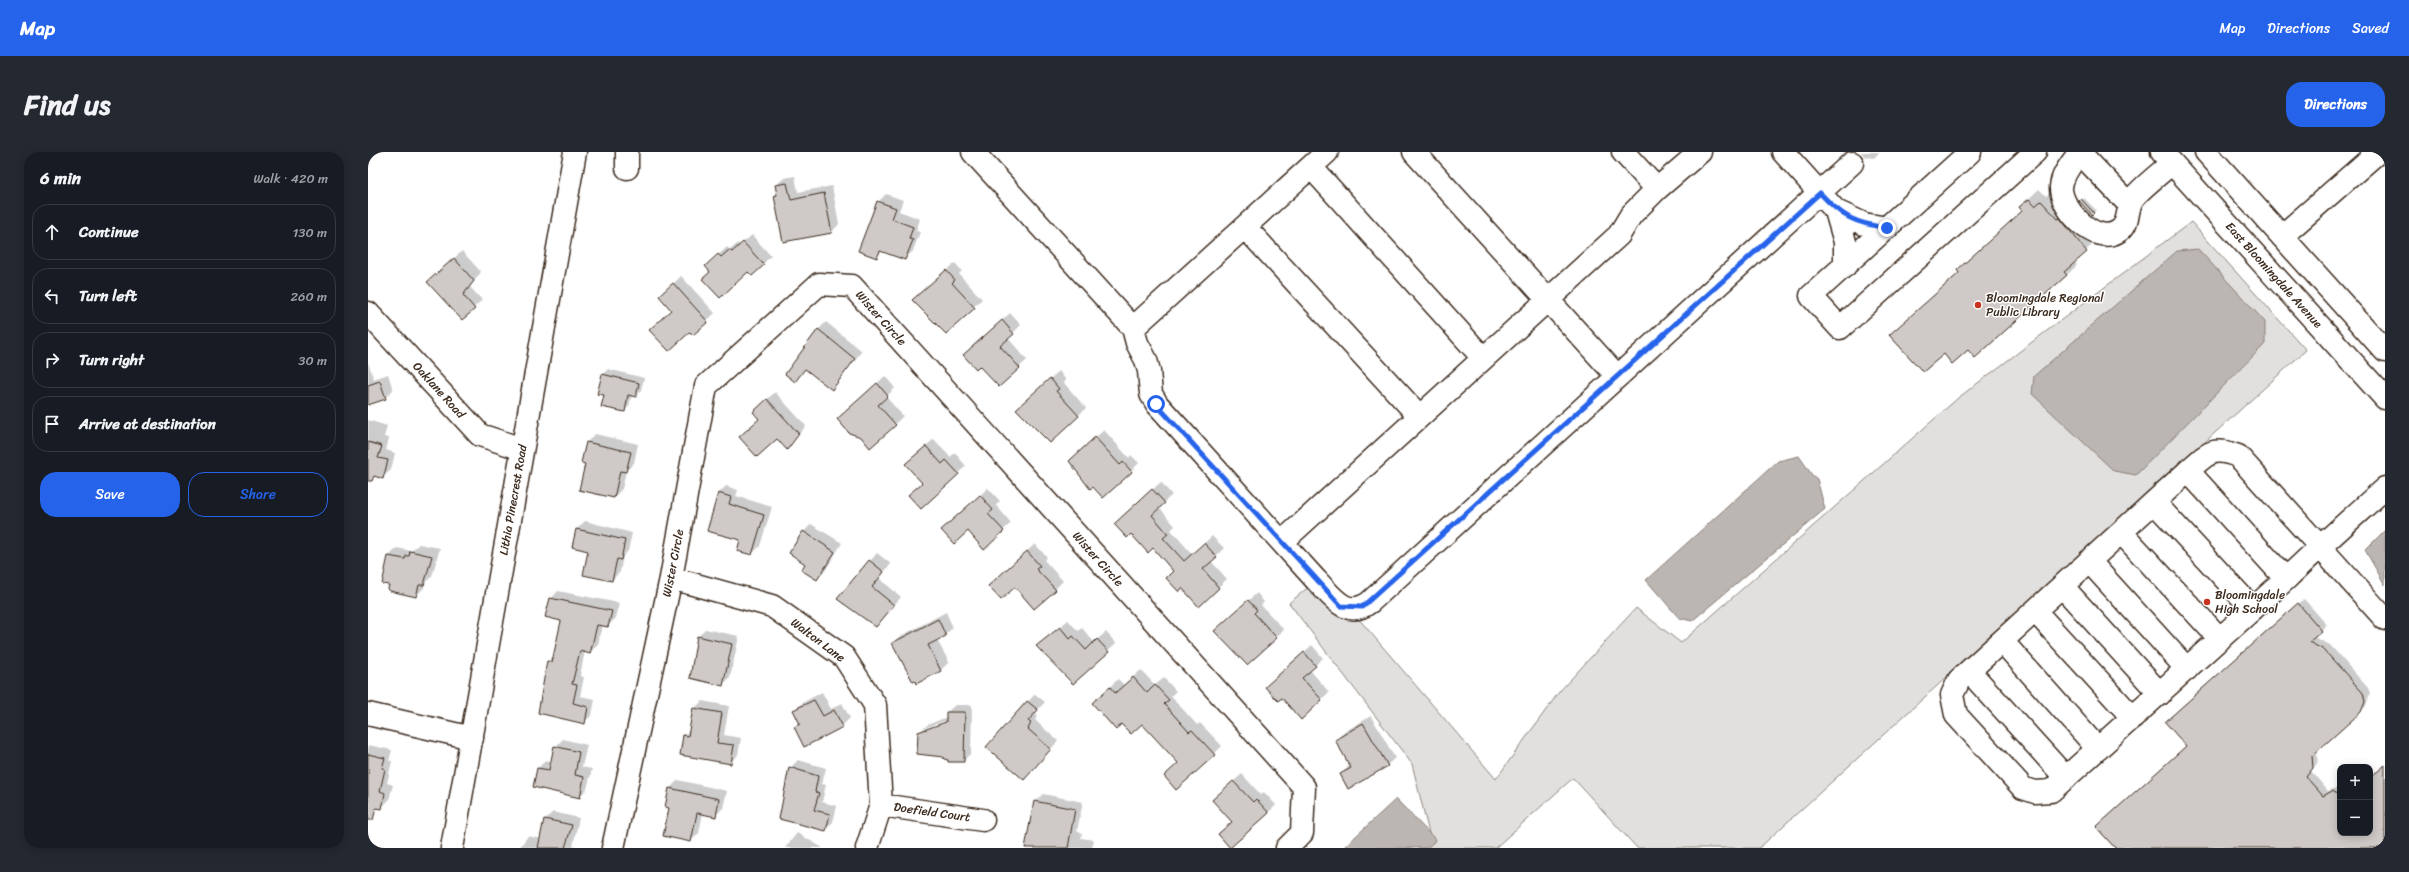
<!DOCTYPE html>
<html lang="en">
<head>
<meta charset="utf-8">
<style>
  body { margin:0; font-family:Sriracha,sans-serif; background:#242831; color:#f1f3f6 }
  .controls { position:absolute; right:12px; bottom:12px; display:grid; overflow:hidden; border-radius:8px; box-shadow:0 2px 10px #0003 }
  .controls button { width:36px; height:36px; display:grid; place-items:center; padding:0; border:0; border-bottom:1px solid #363941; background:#171b24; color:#f1f3f6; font:20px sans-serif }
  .stop { position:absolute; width:12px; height:12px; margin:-9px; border:3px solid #2563eb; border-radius:50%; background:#fff }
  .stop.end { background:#2563eb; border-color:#fff; box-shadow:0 1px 4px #0008 }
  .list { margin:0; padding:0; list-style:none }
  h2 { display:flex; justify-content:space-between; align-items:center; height:52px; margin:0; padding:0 16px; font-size:17px }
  h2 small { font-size:13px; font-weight:400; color:#9ea1a6 }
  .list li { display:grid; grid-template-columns:26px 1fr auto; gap:12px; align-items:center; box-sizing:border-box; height:56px; margin:0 8px 8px; padding:0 8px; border:1px solid #363941; border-radius:16px }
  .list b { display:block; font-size:15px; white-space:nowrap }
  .list em { font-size:13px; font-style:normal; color:#9ea1a6 }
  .actions { display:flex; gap:8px; padding:12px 16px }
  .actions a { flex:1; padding:9px 0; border:1px solid #2563eb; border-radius:16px; text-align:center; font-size:14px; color:#2563eb }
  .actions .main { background:#2563eb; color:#fff }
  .icon { flex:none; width:22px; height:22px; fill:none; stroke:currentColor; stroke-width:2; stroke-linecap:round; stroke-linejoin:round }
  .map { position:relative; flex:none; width:2017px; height:696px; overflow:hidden; border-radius:16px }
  header { display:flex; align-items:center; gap:24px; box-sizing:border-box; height:56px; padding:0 20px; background:#2563eb; color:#fff }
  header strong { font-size:19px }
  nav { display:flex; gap:22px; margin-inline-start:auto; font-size:14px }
  .intro { display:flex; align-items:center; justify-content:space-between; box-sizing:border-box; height:96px; padding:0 24px }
  h1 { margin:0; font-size:28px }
  .button { padding:10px 18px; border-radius:16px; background:#2563eb; color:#fff; font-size:14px; font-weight:700 }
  main { display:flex; gap:24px; padding:0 24px }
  aside { flex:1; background:#171b24; border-radius:16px; box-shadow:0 2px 10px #0003 }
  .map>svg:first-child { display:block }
</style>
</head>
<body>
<header>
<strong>Map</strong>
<nav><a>Map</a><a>Directions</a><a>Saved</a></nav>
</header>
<div class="intro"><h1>Find us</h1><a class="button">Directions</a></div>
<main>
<aside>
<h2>6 min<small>Walk · 420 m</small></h2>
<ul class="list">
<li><svg class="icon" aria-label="ahead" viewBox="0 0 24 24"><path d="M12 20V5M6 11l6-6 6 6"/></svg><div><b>Continue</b></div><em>130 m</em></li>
<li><svg class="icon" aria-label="left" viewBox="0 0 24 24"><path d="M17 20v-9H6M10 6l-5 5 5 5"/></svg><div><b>Turn left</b></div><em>260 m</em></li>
<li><svg class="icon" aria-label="right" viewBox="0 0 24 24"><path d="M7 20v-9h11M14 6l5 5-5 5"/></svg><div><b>Turn right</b></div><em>30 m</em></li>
<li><svg class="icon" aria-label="arrive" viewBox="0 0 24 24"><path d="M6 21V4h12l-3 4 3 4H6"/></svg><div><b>Arrive at destination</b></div></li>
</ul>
<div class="actions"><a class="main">Save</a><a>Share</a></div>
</aside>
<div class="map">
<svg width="2017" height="696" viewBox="0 0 2017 696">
  <rect width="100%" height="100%" fill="#fff"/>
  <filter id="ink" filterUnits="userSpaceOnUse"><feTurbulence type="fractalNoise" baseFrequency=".025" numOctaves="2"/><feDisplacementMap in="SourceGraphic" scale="8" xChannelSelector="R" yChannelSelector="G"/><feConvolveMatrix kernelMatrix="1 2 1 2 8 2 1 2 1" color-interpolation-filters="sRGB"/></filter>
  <g filter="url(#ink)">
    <!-- green -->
    <path fill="#e2e0de" stroke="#8e857e" d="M 1823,70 L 1938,198 L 1391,696 L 1269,696 L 1205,626 L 1127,696 L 1050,696 L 1062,685 L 1044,612 L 921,451 L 954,424 L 1128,627 L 1191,540 L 1268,456 L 1313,491 L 1590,246 Z"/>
    <!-- water -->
    <path fill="#bcb6b3" stroke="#887e77" d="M 1830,97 L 1897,170 L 1897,192 L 1768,323 L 1746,319 L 1664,242 L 1666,224 L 1809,99 Z
      M 1431,304 L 1444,323 L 1449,327 L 1457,357 L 1324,469 L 1311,466 L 1278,428 L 1410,309 Z
      M 2017,378 L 2017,433 L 1997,398 Z
      M 1028,647 L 1068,688 L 1059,696 L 975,696 Z"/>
    <!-- shadow -->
    <path fill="#0003" fill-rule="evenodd" d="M 1493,0 L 1512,0 L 1506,6 L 1497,5 Z
      M 427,24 L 430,40 L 464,34 L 471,72 L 464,80 L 407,44 L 410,41 L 408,33 L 416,26 Z
      M 1671,37 L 1678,44 L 1684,39 L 1728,89 L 1706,110 L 1709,113 L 1699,123 L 1607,204 L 1592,120 L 1655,59 L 1652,55 Z
      M 518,42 L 535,48 L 531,59 L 552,67 L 548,79 L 552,80 L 545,99 L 537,107 L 514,99 L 508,105 L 510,50 Z
      M 1716,46 L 1728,58 L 1724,62 L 1712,49 Z
      M 384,83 L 403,104 L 395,112 L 384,122 L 380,119 L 343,120 L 346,107 L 359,95 L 362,98 L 370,91 L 372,93 Z
      M 94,99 L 113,120 L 102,135 L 114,148 L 94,167 L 69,122 Z
      M 587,111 L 594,119 L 591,122 L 614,147 L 578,181 L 553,141 Z
      M 313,124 L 347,161 L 325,182 L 322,179 L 290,170 L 304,157 L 300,137 Z
      M 642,161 L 653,173 L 640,186 L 659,208 L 631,234 L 605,195 Z
      M 458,170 L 494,199 L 464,236 L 438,216 L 427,228 L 450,178 Z
      M 0,210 L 6,227 L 20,222 L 25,238 L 17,246 L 0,252 Z
      M 240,217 L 276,226 L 273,238 L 268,244 L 264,243 L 261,254 L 256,259 L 237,242 L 235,222 Z
      M 691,219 L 698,228 L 696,231 L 718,256 L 710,264 L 657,249 Z
      M 517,224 L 527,236 L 518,245 L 535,264 L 527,272 L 478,260 Z
      M 407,240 L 438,274 L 419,296 L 392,266 L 394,252 Z
      M 0,268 L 19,274 L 16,285 L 21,286 L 18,298 L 27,301 L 23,318 L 15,325 L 0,321 Z
      M 736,278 L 761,306 L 763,303 L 771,311 L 763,319 L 710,301 Z
      M 227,282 L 270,292 L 266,311 L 258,319 L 254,337 L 246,345 L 219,311 L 214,310 L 219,290 Z
      M 566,287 L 582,305 L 587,301 L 598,314 L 553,356 L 555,330 L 546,304 Z
      M 793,330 L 804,343 L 791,355 L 807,374 L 803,378 L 824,402 L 844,384 L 856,396 L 843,409 L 859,427 L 831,453 L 806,418 L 755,364 Z
      M 358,334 L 370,338 L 368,344 L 404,355 L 392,394 L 384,402 L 373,388 L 350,342 Z
      M 620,336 L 632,349 L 628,353 L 643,371 L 616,396 L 600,378 L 582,370 Z
      M 217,369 L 264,381 L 260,399 L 255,404 L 252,420 L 244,428 L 209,377 Z
      M 443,372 L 474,391 L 457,419 L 449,427 L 439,411 L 436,380 Z
      M 51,392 L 72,396 L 64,424 L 57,431 L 56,436 L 48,444 L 15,431 L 21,404 L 29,396 L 43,399 Z
      M 667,392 L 679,405 L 676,408 L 695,429 L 687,437 L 647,434 L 629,426 Z
      M 509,401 L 523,412 L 511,426 L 533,445 L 508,474 L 470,447 Z
      M 190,439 L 251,451 L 248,466 L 240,474 L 234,473 L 230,493 L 222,500 L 217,499 L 212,524 L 216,525 L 212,544 L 227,547 L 224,563 L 216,570 L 180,509 L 186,504 L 194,468 L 183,447 Z
      M 889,441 L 896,450 L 893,453 L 916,478 L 908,485 L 855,471 Z
      M 1936,447 L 1959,473 L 1946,485 L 1962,493 L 2000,536 L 2002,541 L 1998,554 L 1949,598 L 1950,610 L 1943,619 L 1960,639 L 1972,635 L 1972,681 L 2002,681 L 2002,627 L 2017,613 L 2017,696 L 1748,696 L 1819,594 L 1803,565 Z
      M 578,460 L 585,476 L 569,488 L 581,510 L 573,518 L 549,530 L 525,491 L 533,484 Z
      M 700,468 L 710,479 L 714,476 L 726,490 L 738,480 L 748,491 L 705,531 L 670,494 Z
      M 337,477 L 371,484 L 362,526 L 354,533 L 330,485 Z
      M 944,493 L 955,506 L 942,518 L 961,540 L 953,548 L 906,527 Z
      M 773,518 L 787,533 L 796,526 L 808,539 L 803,544 L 829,573 L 832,571 L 854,594 L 846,602 L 811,611 L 774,570 L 733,544 L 750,527 L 756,533 Z
      M 454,540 L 463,557 L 474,551 L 482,566 L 474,574 L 427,575 L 432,570 L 426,559 L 434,551 Z
      M 667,542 L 677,550 L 667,561 L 670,563 L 667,568 L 690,589 L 663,619 L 619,595 Z
      M 334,549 L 361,554 L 356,583 L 373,586 L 370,603 L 362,611 L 316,584 L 322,578 L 326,557 Z
      M 587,553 L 604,553 L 603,601 L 595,609 L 581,607 L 551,581 L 559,573 L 579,565 L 579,560 ZM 582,567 L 583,569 L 557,579 L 557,576 Z
      M 1003,564 L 1027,606 L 1019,613 L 973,622 L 982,613 L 968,588 L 976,580 Z
      M 195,587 L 219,593 L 214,615 L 224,617 L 219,637 L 211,645 L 170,616 L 178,608 L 184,610 L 187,595 Z
      M 0,593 L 24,598 L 21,609 L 24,609 L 19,631 L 25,633 L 21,648 L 13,656 L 0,653 Z
      M 430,608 L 458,616 L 454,632 L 458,633 L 454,650 L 469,654 L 465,670 L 457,677 L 412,666 L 422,616 Z
      M 874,622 L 893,643 L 896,640 L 908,653 L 900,661 L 865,669 L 853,640 Z
      M 310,628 L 359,639 L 355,656 L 347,664 L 335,661 L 331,681 L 323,689 L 302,655 L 302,636 Z
      M 675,642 L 715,650 L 709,679 L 714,682 L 713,686 L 726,688 L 724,696 L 658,696 L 667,650 Z
      M 185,660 L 211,666 L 205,694 L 209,696 L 151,696 L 160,684 L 173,687 L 177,667 Z
      M 429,681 L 455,696 L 417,696 Z"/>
    <!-- building -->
    <path fill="#cfcac7" stroke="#3b2a1e" d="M 419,31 L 423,48 L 456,41 L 464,81 L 415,90 L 406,44 L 409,43 L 407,33 Z
      M 1661,47 L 1667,54 L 1673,49 L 1690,67 L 1692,66 L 1719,100 L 1696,120 L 1699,123 L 1607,206 L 1600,198 L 1584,212 L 1576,202 L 1555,220 L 1521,183 L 1591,121 L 1589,118 L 1654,59 L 1651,55 Z
      M 1713,47 L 1726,61 L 1724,63 L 1711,49 Z
      M 509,49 L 528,56 L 524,67 L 545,75 L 541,87 L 545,88 L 537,108 L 512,99 L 509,106 L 490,99 Z
      M 375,90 L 396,113 L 384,124 L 380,120 L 352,146 L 334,127 L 342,120 L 337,114 L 350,102 L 353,105 L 361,98 L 364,100 Z
      M 86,106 L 106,129 L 95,143 L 107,157 L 94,168 L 59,130 Z
      M 578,118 L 587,128 L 584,131 L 607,156 L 578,182 L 544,148 Z
      M 305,131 L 340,170 L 325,183 L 322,180 L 301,199 L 281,178 L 303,158 L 291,144 Z
      M 634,168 L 646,182 L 632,194 L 652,216 L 631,235 L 611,214 L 608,217 L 595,203 Z
      M 450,177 L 487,207 L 464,238 L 437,217 L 427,230 L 417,222 Z
      M 234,222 L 271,231 L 268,245 L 260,243 L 257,260 L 233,255 L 236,243 L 229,242 Z
      M 682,226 L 691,237 L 688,239 L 711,264 L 682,291 L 648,257 Z
      M 12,229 L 18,247 L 0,253 L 0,233 Z
      M 509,231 L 520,244 L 510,253 L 528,273 L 502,296 L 493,285 L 481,281 L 469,267 Z
      M 399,247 L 431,282 L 419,298 L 409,287 L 389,305 L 371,285 L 391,267 L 385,260 Z
      M 727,285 L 752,313 L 755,310 L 764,320 L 735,346 L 725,335 L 722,337 L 701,309 Z
      M 0,290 L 14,294 L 10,306 L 20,308 L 15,327 L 6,324 L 4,329 L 0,329 Z
      M 218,290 L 263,300 L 258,320 L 252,319 L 246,346 L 211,338 L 217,312 L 213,311 Z
      M 558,294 L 574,312 L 578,308 L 591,322 L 553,357 L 540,343 L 554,331 L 537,312 Z
      M 784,337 L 797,351 L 784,363 L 800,382 L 795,386 L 816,409 L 836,391 L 849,405 L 835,417 L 851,436 L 831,455 L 814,436 L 811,440 L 798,426 L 805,419 L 785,396 L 780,401 L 763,382 L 759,386 L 746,372 Z
      M 350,341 L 363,345 L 361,352 L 396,363 L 384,403 L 369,399 L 372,388 L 339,379 Z
      M 612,343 L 625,358 L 620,362 L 636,379 L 616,398 L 600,379 L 586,392 L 573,378 Z
      M 208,377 L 257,388 L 253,408 L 249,407 L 244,429 L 215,423 L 220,399 L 204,395 Z
      M 435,379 L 467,400 L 449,428 L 433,418 L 437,412 L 421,401 Z
      M 42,399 L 64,404 L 56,433 L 51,433 L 48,445 L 22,439 L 20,437 L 21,433 L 14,432 L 20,404 L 37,407 L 38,404 L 41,404 Z
      M 659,399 L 672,414 L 668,417 L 688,438 L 666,457 L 647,435 L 633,448 L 620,434 Z
      M 501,408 L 516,420 L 504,435 L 526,453 L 508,475 L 469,447 Z
      M 182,446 L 244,459 L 240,475 L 229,473 L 222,502 L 212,499 L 204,532 L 209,533 L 205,551 L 220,555 L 217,572 L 170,561 L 179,509 L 184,510 L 193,469 L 177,465 Z
      M 880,448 L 889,458 L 886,461 L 909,486 L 879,513 L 846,479 Z
      M 1930,451 L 1954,479 L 1941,490 L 1956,498 L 1995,541 L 1997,550 L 1993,560 L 1944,604 L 1945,616 L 1938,625 L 1955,644 L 1964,639 L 1972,643 L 1972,681 L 2002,681 L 2002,626 L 2017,613 L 2017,696 L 1747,696 L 1728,675 L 1818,594 L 1797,570 Z
      M 570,467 L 578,484 L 560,493 L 573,519 L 548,532 L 547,529 L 545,530 L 524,491 Z
      M 692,475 L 702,487 L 705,484 L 718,498 L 729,487 L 741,500 L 705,532 L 668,494 Z
      M 329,484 L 364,492 L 355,534 L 322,526 Z
      M 936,500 L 948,514 L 934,526 L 954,548 L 933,568 L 914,546 L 910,549 L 897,535 Z
      M 765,525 L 779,541 L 787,533 L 801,548 L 796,552 L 821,580 L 824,578 L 847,603 L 808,638 L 796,624 L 810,611 L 774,572 L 763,582 L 753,572 L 748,578 L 724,551 L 742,535 L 747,541 Z
      M 446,548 L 455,564 L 466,558 L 475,575 L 436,595 L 426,575 L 432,572 L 425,558 Z
      M 659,549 L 670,558 L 660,569 L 663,571 L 660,577 L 683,597 L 656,628 L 618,595 Z
      M 325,556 L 354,561 L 349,591 L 366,593 L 363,612 L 312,603 L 315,583 L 320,584 Z
      M 578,560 L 597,560 L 596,610 L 580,610 L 580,608 L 576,607 L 575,605 L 549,602 L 550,580 L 578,570 Z
      M 995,571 L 1020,614 L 980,637 L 972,622 L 983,616 L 967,588 Z
      M 186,594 L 211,600 L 207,623 L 216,625 L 212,646 L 165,635 L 169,616 L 181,618 Z
      M 0,602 L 17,606 L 14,616 L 17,617 L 12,639 L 17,641 L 14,657 L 8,656 L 5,668 L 0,668 Z
      M 421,615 L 450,624 L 447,640 L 451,641 L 446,658 L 462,662 L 458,679 L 411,667 Z
      M 865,629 L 885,650 L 888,647 L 901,661 L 862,696 L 850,682 L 864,670 L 844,648 Z
      M 301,636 L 351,647 L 348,665 L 329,661 L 323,690 L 295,684 L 301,656 L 297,655 Z
      M 666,649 L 707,657 L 700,696 L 657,696 Z
      M 176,667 L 204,673 L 197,696 L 170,696 Z"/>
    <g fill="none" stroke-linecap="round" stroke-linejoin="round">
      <!-- minor casing -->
      <g stroke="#3b2a1e" stroke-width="25">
        <path id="minor" d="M 605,0 L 765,176 L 769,191 L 778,208 L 781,219 L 783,242 L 789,252 L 948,428 C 964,444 978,468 1002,450 L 1484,11
          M 1046,0 L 1249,224
          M 1255,0 L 1289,37
          M 1415,0 L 1468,59 L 1496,72 L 1519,76
          M 1602,0 L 1443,144 L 1472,176 L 1667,0
          M 1711,0 L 1757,48 L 1764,48
          M 1711,1 C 1704,11 1694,22 1693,35 C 1692,56 1726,93 1749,80 C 1762,73 1758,59 1764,48 C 1769,39 1795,19 1804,11
          M 943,15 L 1115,206
          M 259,16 L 259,0
          M 1468,59 L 1477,90 L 1477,114
          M 877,75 L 1051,264
          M 1914,84 L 2010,0
          M 0,161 L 112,283 L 154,297
          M 765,176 L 959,0
          M 1820,319 L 1918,427
          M 2017,336 C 1984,366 1950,396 1918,427 L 1683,639 L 1667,640 L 1655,636 L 1588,563 L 1584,543 L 1591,528 L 1820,319 C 1840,301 1844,294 1870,304 L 2017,467
          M 1786,350 L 1885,457
          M 1753,380 L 1852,487
          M 914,390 L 1251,83 L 1263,63 L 1289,37 L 1332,0
          M 1721,409 L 1819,517
          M 303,426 L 404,454 L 476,505 L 507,553 L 513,653 L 499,696
          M 1694,434 L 1792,542
          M 1667,459 L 1765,566
          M 1634,489 L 1730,597
          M 1601,519 L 1698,626
          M 0,562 L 104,586
          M 513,653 L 615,668
          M 245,696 L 303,426 L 338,234 L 451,132 L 484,134 L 936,635 L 934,681 L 919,696"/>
      </g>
      <!-- major casing -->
      <g stroke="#3b2a1e" stroke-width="25">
        <path id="major" d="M 1794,0 L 2017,246
          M 1838,0 L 2017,199
          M 84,696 L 207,0"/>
      </g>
      <!-- minor -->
      <use href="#minor" stroke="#fff" stroke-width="22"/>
      <!-- major -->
      <use href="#major" stroke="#fff" stroke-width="22"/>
    </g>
  </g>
  <g fill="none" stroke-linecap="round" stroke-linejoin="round" filter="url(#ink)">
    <!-- route -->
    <path stroke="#2563eb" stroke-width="5" d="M 788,252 L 973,454 L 994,455 L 1452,41 C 1474,65 1486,71 1519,76"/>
  </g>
  <!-- markers -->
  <g fill="#c8321e" stroke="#fff" stroke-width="1.5">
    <circle cx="1610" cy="153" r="4"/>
    <circle cx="1839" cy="450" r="4"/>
  </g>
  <g text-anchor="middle" stroke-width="3" stroke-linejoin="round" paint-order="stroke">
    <!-- street labels -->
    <g font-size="12" fill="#3b2a1e" stroke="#fff">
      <text transform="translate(1906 123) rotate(48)" y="4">East Bloomingdale Avenue</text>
      <text transform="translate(513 166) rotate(48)" y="4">Wister Circle</text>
      <text transform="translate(71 238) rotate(48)" y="4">Oaklane Road</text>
      <text transform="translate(145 348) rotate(-80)" y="4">Lithia Pinecrest Road</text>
      <text transform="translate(730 407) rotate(48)" y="4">Wister Circle</text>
      <text transform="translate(305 411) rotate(-79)" y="4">Wister Circle</text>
      <text transform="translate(450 488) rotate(37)" y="4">Walton Lane</text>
      <text transform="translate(564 660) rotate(8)" y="4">Doefield Court</text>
    </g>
    <!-- poi labels -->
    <g font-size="12" fill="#3b2a1e" stroke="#fff" text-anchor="start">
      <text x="1618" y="150">Bloomingdale Regional<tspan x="1618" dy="14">Public Library</tspan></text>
      <text x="1847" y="447">Bloomingdale<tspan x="1847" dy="14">High School</tspan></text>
    </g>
  </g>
</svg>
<div class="controls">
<button>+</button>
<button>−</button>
</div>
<div class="stop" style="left:788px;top:252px"></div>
<div class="stop end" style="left:1519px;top:76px"></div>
</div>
</main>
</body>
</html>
